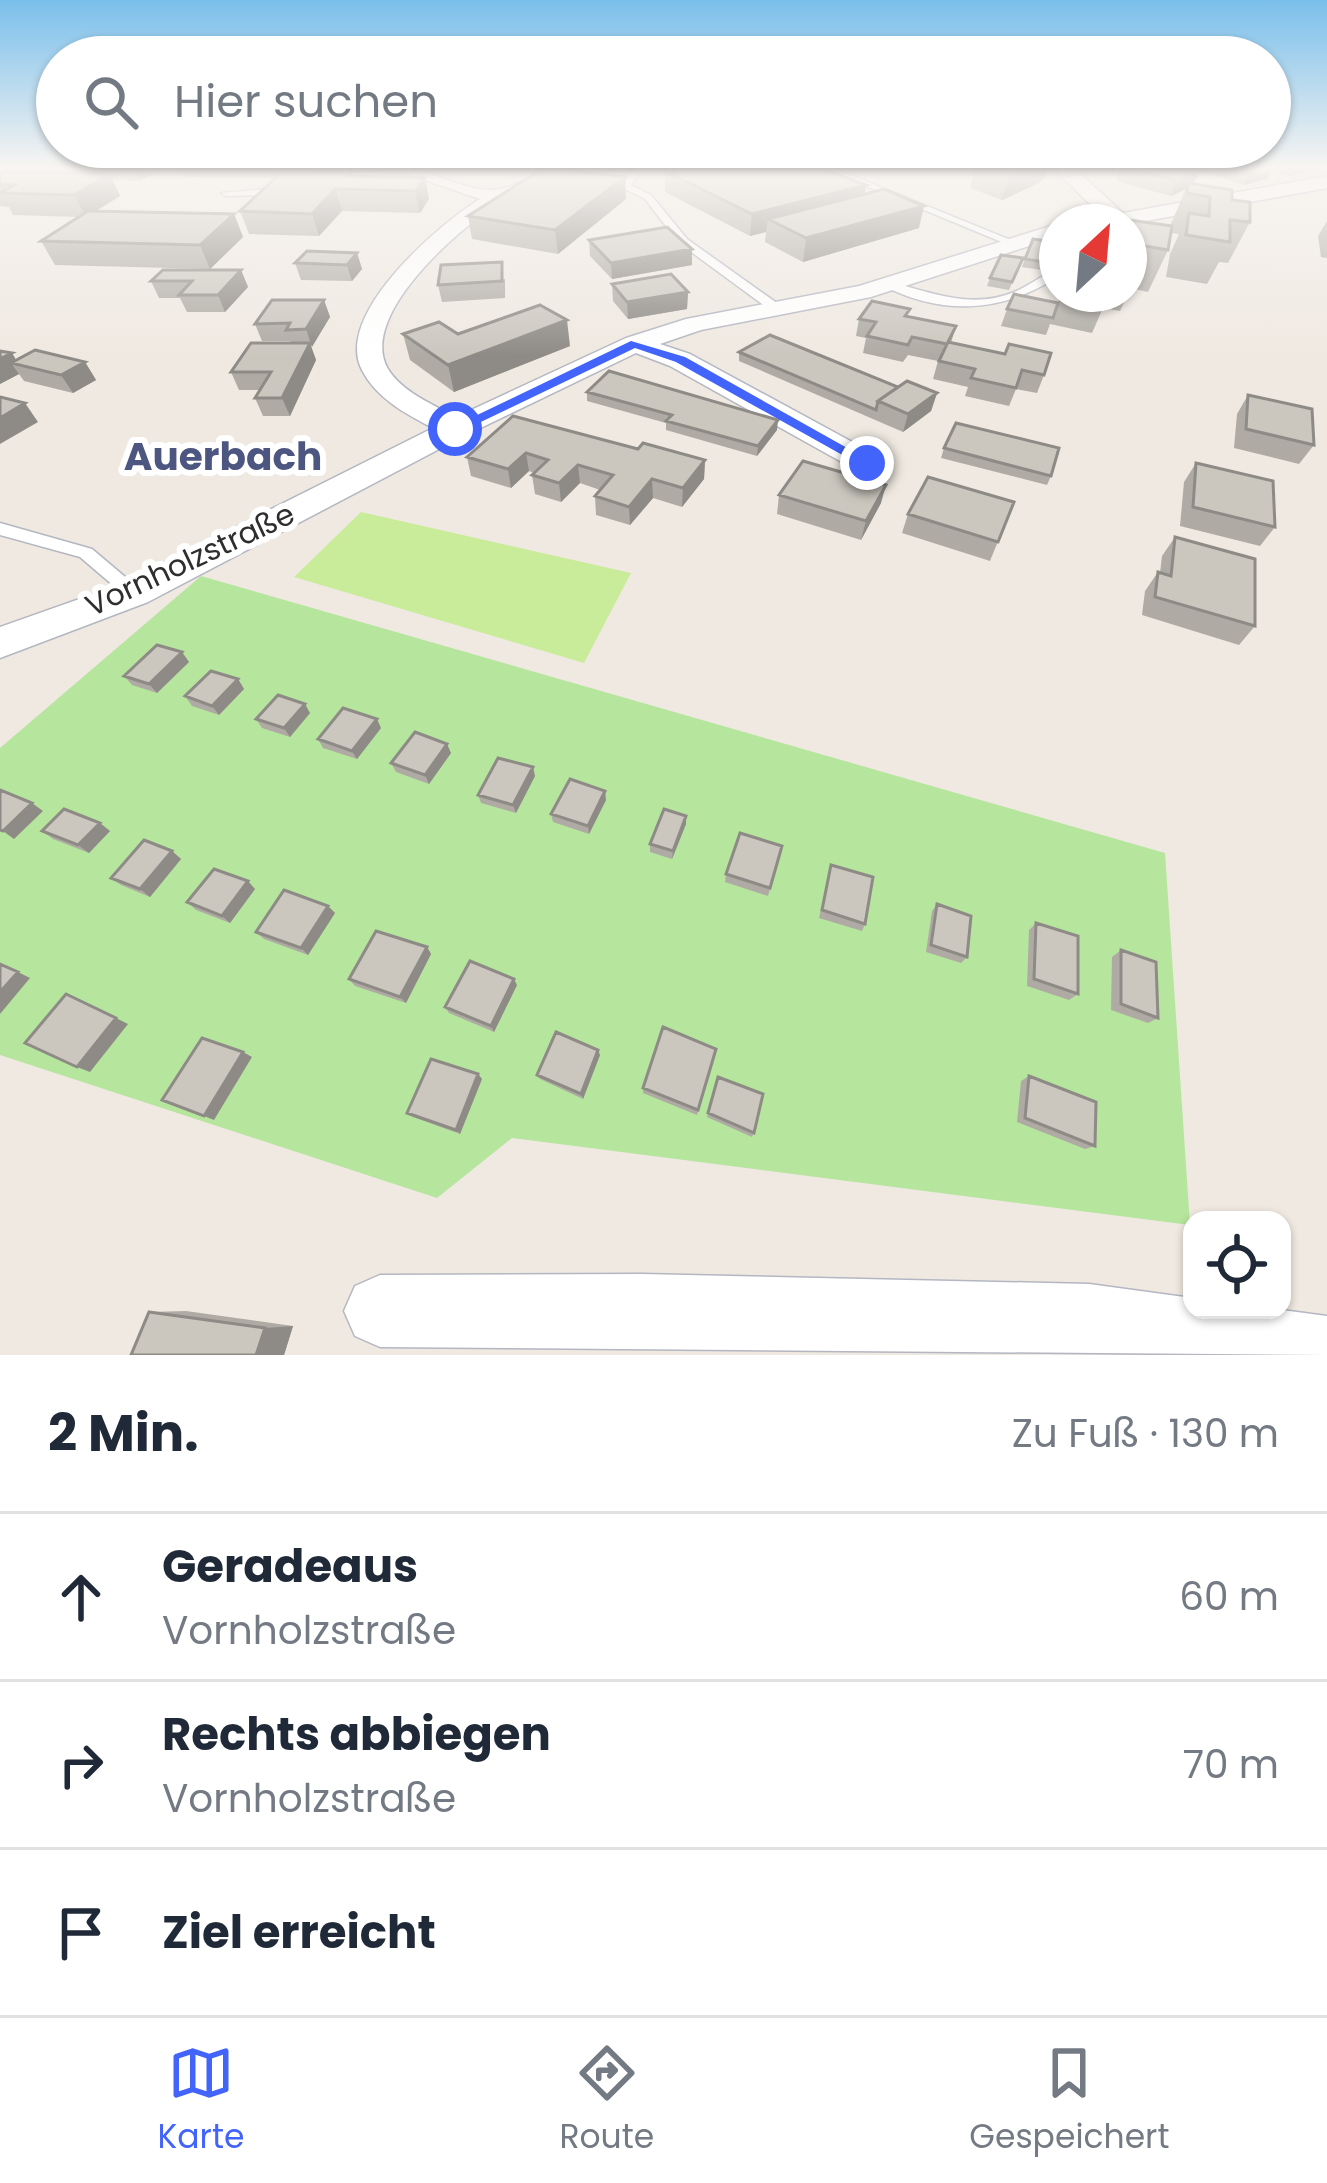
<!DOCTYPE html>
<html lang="de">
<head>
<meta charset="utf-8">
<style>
  body { margin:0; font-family:Poppins,sans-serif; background:#f6f6f7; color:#1f2937 }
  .controls { position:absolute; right:36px; bottom:36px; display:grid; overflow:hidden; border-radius:24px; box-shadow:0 3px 9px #0004 }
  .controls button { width:108px; height:108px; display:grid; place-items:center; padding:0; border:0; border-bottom:3px solid #e0e1e3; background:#fff; color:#1f2937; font:60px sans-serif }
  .compass { position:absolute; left:1039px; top:204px; width:108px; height:108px; border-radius:50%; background:#fff; box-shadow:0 3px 9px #0004; rotate:26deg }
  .stop { position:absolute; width:36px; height:36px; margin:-27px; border:9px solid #4264fb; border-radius:50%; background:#fff }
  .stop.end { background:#4264fb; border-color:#fff; box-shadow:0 3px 12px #0008 }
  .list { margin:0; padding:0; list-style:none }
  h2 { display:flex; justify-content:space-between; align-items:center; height:156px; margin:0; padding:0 48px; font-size:51px }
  h2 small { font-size:39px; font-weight:400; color:#747a83 }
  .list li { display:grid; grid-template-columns:78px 1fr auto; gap:36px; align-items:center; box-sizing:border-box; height:168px; padding:0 48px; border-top:3px solid #e0e1e3 }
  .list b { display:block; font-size:45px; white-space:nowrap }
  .list p { margin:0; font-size:39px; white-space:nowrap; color:#747a83 }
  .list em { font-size:39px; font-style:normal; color:#747a83 }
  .icon { flex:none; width:66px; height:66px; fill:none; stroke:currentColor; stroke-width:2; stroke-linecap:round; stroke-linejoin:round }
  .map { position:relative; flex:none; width:1327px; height:1355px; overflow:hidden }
  .search { position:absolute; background:#fff; box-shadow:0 3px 9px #0004; left:36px; right:36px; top:36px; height:132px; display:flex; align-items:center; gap:30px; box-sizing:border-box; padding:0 42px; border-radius:66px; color:#747a83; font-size:45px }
  .sheet { height:660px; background:#fff }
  nav { display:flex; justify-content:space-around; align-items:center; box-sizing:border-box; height:168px; border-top:3px solid #e0e1e3; background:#fff; font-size:33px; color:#747a83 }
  nav a { display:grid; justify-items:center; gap:6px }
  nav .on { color:#4264fb }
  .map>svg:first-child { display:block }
</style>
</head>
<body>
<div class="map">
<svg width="1327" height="1355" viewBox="0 0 1327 1355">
  <rect width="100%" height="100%" fill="#efe9e1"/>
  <!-- green -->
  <path fill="#b6e59e" d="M 201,576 L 1165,853 L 1190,1225 L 512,1138 L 437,1198 L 0,1055 L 0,748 Z"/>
  <!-- pitch -->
  <path fill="#c9ec9a" d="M 361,512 L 631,573 L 584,663 L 294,577 Z"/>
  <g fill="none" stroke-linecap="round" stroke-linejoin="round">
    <!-- service casing -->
    <g stroke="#b4b7c1" stroke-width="3">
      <path id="service" d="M 342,167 L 354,167 L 267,195 L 226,196 L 221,193 L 266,189 Z
        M 637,167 L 647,167 L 638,174 L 631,185 L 651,195 L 687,239 L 781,306 L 781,312 L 773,312 L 679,243 L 645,199 L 623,188 L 629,172 Z
        M 820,167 L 831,167 L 1018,243 L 1009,245 Z
        M 1057,269 L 1057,277 C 1002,313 941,316 882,285 L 888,281 C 929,292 972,310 1014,292 C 1029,286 1042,275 1057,269 Z
        M 0,523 L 92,549 L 144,593 L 142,598 L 128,598 L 80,557 L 0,535 Z"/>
    </g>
    <!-- minor casing -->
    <g stroke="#b4b7c1" stroke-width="3">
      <path id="minor" d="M 387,167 C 427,166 459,190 492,190 C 516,190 540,166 575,167 C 554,183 523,188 500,203 C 460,227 357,316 388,369 C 402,392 434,405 456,417 L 626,338 L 686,319 L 859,286 L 1057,224 L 1057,237 L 871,297 L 701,330 L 660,344 L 690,354 L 878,456 L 883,463 L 878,470 L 856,470 L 670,366 L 636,353 L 466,435 L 148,602 L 0,658 L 0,627 L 122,584 L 433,428 C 406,414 376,398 362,370 C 333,315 438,225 480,199 Z
        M 1052,167 L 1073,167 L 1123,213 L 1327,176 L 1327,188 L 1129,224 L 1096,222 L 1103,217 Z
        M 642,1274 L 1089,1284 L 1192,1298 L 1192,1310 L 1282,1310 L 1327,1316 L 1327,1355 L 380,1347 L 355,1336 L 344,1311 L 355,1286 L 380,1275 Z"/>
    </g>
    <!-- service -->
    <use href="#service" fill="#fff" fill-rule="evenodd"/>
    <!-- minor -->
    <use href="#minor" fill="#fff" fill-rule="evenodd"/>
  </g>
  <!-- wall -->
  <path fill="#afaba4" d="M 13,167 L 164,167 L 140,181 L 112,180 L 120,196 L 96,211 L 234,214 L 243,237 L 210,269 L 55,265 L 41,241 L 78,217 L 13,215 L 9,207 L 0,206 L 0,173 L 15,171 Z
    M 181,167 L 311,167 L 306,171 L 352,172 L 353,177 L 425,178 L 429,199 L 420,213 L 342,211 L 319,236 L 249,234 L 240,211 L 275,178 L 185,177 Z
    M 976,167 L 1048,167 L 1045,177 L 1039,183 L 1002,200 L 970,188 Z
    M 1121,167 L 1193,184 L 1232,200 L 1250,222 L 1228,263 L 1219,262 L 1207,284 L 1166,277 L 1170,254 L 1179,234 L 1171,233 L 1168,250 L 1148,292 L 1130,288 L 1129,291 L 1129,222 L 1170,226 L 1186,189 L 1171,196 L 1116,181 Z
    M 1211,167 L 1316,167 L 1314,170 L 1289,176 L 1272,171 L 1267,179 L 1244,185 L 1208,173 Z
    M 665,171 L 864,194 L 919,228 L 803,262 L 765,242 L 766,232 L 750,236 L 665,192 Z
    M 626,199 L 558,254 L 472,239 L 468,216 Z
    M 1327,221 L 1327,258 L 1321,257 L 1318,236 Z
    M 589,240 L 692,265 L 612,279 L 590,256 Z
    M 1053,242 L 1042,270 L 1022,267 L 1025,259 Z
    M 357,253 L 362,269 L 352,281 L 301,280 L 295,263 Z
    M 1023,258 L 1009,290 L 987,286 L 990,278 Z
    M 241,270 L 248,287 L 225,312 L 187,312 L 180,298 L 159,298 L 151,281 Z
    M 505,279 L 505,298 L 442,302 L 438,285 Z
    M 612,284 L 688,292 L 687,309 L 628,319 L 613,301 Z
    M 1061,294 L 1128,294 L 1120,311 L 1103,308 L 1092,333 L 1050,324 L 1046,335 L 1001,326 L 1007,309 L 1058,303 Z
    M 324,300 L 330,317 L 311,347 L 316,360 L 290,416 L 263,416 L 255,398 L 260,390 L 239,390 L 231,372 L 291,343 L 290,341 L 262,341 L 255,324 Z
    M 908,316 L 956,326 L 951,343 L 1044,375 L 1037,393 L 1016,389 L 1009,406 L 965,396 L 968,387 L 933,379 L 938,361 L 908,355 L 903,362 L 863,353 L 866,338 L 856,336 L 859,319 Z
    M 403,334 L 458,334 L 570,346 L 454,392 L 410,360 Z
    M 739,352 L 898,387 L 937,393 L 931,411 L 903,432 L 739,361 Z
    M 12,353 L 16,360 L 85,362 L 96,380 L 73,393 L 24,381 L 19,374 L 0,384 Z
    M 587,392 L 777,430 L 757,456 L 666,430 L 666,423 L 587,401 Z
    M 1248,395 L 1314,445 L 1299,464 L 1234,448 L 1237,414 Z
    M 513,416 L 638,449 L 705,460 L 704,479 L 682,507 L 653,498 L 630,525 L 596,515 L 595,496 L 600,490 L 580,483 L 561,502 L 535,494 L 532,475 L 534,473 L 529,471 L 511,488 L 471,476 L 467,457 Z
    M 944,448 L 1051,476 L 1047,485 L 941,458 Z
    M 1196,463 L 1275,527 L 1260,546 L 1180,526 L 1184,482 Z
    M 779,495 L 881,503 L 861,540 L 777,514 Z
    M 1014,502 L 990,561 L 902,533 L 908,514 Z
    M 1175,537 L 1255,626 L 1239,645 L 1142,615 L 1145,591 L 1158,572 L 1160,573 L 1162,556 Z
    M 189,662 L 157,693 L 132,685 L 124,676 Z
    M 238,679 L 244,689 L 219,715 L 192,706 L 185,696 Z
    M 310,713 L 290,737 L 262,728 L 256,719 Z
    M 381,728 L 357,759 L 323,748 L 318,739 Z
    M 451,753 L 429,784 L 396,772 L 391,763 Z
    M 535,776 L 516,813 L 481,803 L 478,795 Z
    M 606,800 L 589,834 L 553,822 L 551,814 Z
    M 686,824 L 672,859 L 650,852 L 650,844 Z
    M 42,831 L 110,831 L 89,853 L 53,839 Z
    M 782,846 L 768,896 L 725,882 L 726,874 Z
    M 172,851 L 181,859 L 150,897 L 121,885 L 111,878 Z
    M 831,865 L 865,924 L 862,931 L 819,918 Z
    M 255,889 L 230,923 L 196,910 L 187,902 Z
    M 937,904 L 967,957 L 961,963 L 926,952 L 932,911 Z
    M 328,906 L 335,913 L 308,955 L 264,939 L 256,932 Z
    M 1036,923 L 1078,994 L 1069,1000 L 1027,986 L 1029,930 Z
    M 427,947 L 431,954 L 406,1003 L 355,986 L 349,979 Z
    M 1121,950 L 1158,1018 L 1148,1023 L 1111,1010 L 1112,957 Z
    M 517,985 L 494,1032 L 449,1013 L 445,1007 Z
    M 716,1049 L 697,1115 L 643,1093 L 643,1088 Z
    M 600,1055 L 583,1099 L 540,1079 L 537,1075 Z
    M 478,1074 L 482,1079 L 460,1134 L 413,1117 L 407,1113 Z
    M 1029,1076 L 1095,1146 L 1085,1149 L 1017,1122 L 1021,1081 Z
    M 718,1077 L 754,1133 L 752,1137 L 707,1117 Z
    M 186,1311 L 293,1326 L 284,1355 L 149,1312 Z"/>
  <!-- shaded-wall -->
  <path fill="#8e8b86" d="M 66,167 L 88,167 L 90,170 L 73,180 Z
    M 133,167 L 164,167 L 140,181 Z
    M 293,167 L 311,167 L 297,179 Z
    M 1012,167 L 1048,167 L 1045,177 L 1039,183 L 1002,200 Z
    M 1268,167 L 1274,167 L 1267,179 L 1244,185 L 1251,170 Z
    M 1294,167 L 1316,167 L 1314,170 L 1289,176 Z
    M 1199,172 L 1192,187 L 1188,183 L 1186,189 L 1171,196 L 1177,181 Z
    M 110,174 L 120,196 L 86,217 L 74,195 Z
    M 625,177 L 626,199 L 558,254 L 555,230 Z
    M 425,178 L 429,199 L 420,213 L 415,191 Z
    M 866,185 L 862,207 L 768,219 L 766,232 L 750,236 L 752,214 Z
    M 335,189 L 342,211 L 319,236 L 312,214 Z
    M 924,206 L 919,228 L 803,262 L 806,238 Z
    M 234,214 L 243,237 L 210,269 L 200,245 Z
    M 692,249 L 692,265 L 612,279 L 611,263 Z
    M 357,253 L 362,269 L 352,281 L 347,265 Z
    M 241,270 L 248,287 L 225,312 L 218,295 Z
    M 688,292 L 687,309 L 628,319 L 627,302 Z
    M 324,300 L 330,317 L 312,347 L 306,329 Z
    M 567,320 L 570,346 L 454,392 L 448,365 Z
    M 310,343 L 316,360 L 290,416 L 282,398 Z
    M 12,353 L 19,365 L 11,363 L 19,374 L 0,384 L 0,359 Z
    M 85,362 L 96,380 L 73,393 L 61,375 Z
    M 937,393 L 931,411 L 903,432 L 908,414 Z
    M 25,403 L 38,422 L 0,444 L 0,418 Z
    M 778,420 L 777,430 L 757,456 L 758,446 Z
    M 526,453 L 529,471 L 511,488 L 508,469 Z
    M 705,460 L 704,479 L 682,507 L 683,488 Z
    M 578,465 L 580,483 L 561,502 L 559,483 Z
    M 652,479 L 653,498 L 630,525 L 629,507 Z
    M 886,485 L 881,503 L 861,540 L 866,521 Z
    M 182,652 L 189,662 L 157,693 L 149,684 Z
    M 238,679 L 244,689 L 219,715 L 212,706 Z
    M 305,704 L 310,713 L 290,737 L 284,728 Z
    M 377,719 L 381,728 L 357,759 L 352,751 Z
    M 447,744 L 451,753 L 429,784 L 425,775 Z
    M 533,767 L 535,776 L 516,813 L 513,805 Z
    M 605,791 L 606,800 L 589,834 L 588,826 Z
    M 32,803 L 43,811 L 14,839 L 3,831 Z
    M 686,816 L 686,824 L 672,859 L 673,851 Z
    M 100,823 L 110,831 L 89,853 L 78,845 Z
    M 172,851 L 181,859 L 150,897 L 140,889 Z
    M 248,881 L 255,889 L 230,923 L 222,916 Z
    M 328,906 L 335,913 L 308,955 L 301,948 Z
    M 427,947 L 431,954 L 406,1003 L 400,997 Z
    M 18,972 L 30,978 L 0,1014 L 0,992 Z
    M 514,979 L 517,985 L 494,1032 L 491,1026 Z
    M 116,1018 L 128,1024 L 90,1072 L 77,1067 Z
    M 598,1050 L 600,1055 L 583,1099 L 581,1094 Z
    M 243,1052 L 252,1057 L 214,1120 L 204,1116 Z
    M 478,1074 L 482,1079 L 460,1134 L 456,1130 Z
    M 293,1326 L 284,1355 L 256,1355 L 265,1328 Z"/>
  <!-- building -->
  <path fill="#cbc7bf" stroke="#8e8b86" stroke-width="3" d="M 545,167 L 625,177 L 555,230 L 468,216 Z
    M 685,167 L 819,167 L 866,185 L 752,214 L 665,171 Z
    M 1123,167 L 1177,167 L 1199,172 L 1177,181 Z
    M 1239,167 L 1268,167 L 1251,170 Z
    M 284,170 L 352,172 L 348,176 L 425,178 L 415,191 L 335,189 L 312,214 L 240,211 Z
    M 3,171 L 110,174 L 74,195 L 0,193 L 14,185 L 0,185 L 0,173 Z
    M 1188,183 L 1232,190 L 1232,200 L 1250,202 L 1250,222 L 1230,220 L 1230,242 L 1186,235 L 1189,213 L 1209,216 L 1210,197 L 1187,193 Z
    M 884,189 L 924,206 L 806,238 L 768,219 Z
    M 88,211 L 234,214 L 200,245 L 41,241 Z
    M 1130,220 L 1172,226 L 1168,250 L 1145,246 L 1140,268 L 1129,267 Z
    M 667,227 L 692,249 L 611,263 L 589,240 Z
    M 1033,239 L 1053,242 L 1045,262 L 1025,259 Z
    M 307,251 L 357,253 L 347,265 L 295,263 Z
    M 1001,255 L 1023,258 L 1012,282 L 990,278 Z
    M 502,262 L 502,281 L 438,285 L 441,265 Z
    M 163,270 L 241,270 L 218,295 L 179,295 L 192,281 L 151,281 Z
    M 671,274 L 688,292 L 627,302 L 612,284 Z
    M 1014,294 L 1058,303 L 1053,318 L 1007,309 Z
    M 272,300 L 324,300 L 306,329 L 286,330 L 290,323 L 255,324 Z
    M 872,301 L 910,309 L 905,316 L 956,326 L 947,344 L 912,337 L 908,345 L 867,336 L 876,322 L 859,319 Z
    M 540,305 L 567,320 L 448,365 L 403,334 L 439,322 L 458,334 Z
    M 770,335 L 898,387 L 878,401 L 876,410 L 739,352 Z
    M 948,342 L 1005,354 L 1009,344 L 1051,353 L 1044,375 L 1022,370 L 1016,388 L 971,378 L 975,369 L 939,361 Z
    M 251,343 L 310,343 L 282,398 L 255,398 L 271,372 L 231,372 Z
    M 35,350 L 85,362 L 61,375 L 11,363 Z
    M 0,351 L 12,353 L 0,359 Z
    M 609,371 L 778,420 L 758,446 L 666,421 L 672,415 L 587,392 Z
    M 907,381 L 937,393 L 908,414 L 878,401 Z
    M 1248,395 L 1312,409 L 1314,445 L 1246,429 Z
    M 0,397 L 25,403 L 0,418 Z
    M 513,416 L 638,449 L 643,443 L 705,460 L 683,488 L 652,479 L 629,507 L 595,496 L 613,475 L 578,465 L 559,483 L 532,475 L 548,460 L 526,453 L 508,469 L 467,457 Z
    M 956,423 L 1059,448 L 1051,476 L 944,448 Z
    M 803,461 L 886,485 L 866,521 L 779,495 Z
    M 1196,463 L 1273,481 L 1275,527 L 1193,507 Z
    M 928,477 L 1014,502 L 998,542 L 908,514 Z
    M 1175,537 L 1255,559 L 1255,626 L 1155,597 L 1158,572 L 1171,576 Z
    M 157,645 L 182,652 L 149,684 L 124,676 Z
    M 211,671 L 238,679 L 212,706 L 185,696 Z
    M 278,695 L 305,704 L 284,728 L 256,719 Z
    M 343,708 L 377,719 L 352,751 L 318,739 Z
    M 415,732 L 447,744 L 425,775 L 391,763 Z
    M 498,758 L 533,767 L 513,805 L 478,795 Z
    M 570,779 L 605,791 L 588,826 L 551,814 Z
    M 0,790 L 32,803 L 3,831 L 0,830 Z
    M 64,809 L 100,823 L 78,845 L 42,831 Z
    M 664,809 L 686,816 L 673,851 L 650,844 Z
    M 740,833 L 782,846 L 770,888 L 726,874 Z
    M 144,840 L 172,851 L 140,889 L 111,878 Z
    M 831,865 L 873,877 L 865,924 L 822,910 Z
    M 214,869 L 248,881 L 222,916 L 187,902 Z
    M 284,890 L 328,906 L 301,948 L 256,932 Z
    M 937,904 L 971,916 L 967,957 L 931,945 Z
    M 1036,923 L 1078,936 L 1078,994 L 1034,979 Z
    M 376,931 L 427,947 L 400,997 L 349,979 Z
    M 1121,950 L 1156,962 L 1158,1018 L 1121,1004 Z
    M 470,961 L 514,979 L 491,1026 L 445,1007 Z
    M 0,964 L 18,972 L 0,992 Z
    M 66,994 L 116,1018 L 77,1067 L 25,1043 Z
    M 663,1027 L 716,1049 L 698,1110 L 643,1088 Z
    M 556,1032 L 598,1050 L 581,1094 L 537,1075 Z
    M 202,1038 L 243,1052 L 204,1116 L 162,1100 Z
    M 431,1059 L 478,1074 L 456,1130 L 407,1113 Z
    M 1029,1076 L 1096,1102 L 1095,1146 L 1025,1118 Z
    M 718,1077 L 763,1094 L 754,1133 L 708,1113 Z
    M 149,1312 L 265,1328 L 256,1355 L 131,1355 Z"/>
  <!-- sky -->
  <linearGradient id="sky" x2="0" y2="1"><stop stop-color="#7abfeb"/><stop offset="0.47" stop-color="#f8f5f2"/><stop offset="1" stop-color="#f8f5f2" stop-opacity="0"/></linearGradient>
  <rect width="1327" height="356" fill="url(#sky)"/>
  <!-- route -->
  <path fill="#4264fb" d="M 631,341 L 685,357 L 874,463 L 862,466 L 676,362 L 635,348 L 460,432 L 448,429 Z"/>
  <g text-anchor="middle" stroke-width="12" stroke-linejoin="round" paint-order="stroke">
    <!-- far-street labels -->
    <g font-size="30" fill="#2e2e2e" stroke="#fff">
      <text transform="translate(190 560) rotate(-25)" y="10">Vornholzstraße</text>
    </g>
    <!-- far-district labels -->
    <g font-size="39" font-weight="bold" fill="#4d5680" stroke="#fff">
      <text x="223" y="470">Auerbach</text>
    </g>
  </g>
</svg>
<div class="controls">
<button><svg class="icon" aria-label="locate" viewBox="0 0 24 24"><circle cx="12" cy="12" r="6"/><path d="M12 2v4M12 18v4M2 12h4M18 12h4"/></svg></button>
</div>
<svg class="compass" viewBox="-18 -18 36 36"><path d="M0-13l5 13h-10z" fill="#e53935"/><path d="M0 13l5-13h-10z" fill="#747a83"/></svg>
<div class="stop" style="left:455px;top:429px"></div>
<div class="stop end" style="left:867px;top:463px"></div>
<div class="search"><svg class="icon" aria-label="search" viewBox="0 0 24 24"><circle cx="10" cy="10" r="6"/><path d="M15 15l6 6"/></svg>Hier suchen</div>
</div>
<section class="sheet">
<h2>2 Min.<small>Zu Fuß · 130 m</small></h2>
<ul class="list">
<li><svg class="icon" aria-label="ahead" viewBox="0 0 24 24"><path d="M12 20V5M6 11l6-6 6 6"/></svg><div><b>Geradeaus</b><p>Vornholzstraße</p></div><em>60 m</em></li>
<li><svg class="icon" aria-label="right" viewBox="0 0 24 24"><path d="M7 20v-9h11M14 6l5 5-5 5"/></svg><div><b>Rechts abbiegen</b><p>Vornholzstraße</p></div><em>70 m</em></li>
<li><svg class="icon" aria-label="arrive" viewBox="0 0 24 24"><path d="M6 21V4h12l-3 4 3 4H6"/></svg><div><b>Ziel erreicht</b></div></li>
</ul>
</section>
<nav>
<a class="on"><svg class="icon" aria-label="map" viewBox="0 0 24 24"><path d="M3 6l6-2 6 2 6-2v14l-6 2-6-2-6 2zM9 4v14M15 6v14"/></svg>Karte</a>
<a><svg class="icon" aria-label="directions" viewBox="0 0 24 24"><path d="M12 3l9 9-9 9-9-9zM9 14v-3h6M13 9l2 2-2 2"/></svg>Route</a>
<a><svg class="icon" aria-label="saved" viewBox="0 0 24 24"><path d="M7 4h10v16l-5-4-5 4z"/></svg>Gespeichert</a>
</nav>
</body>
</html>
